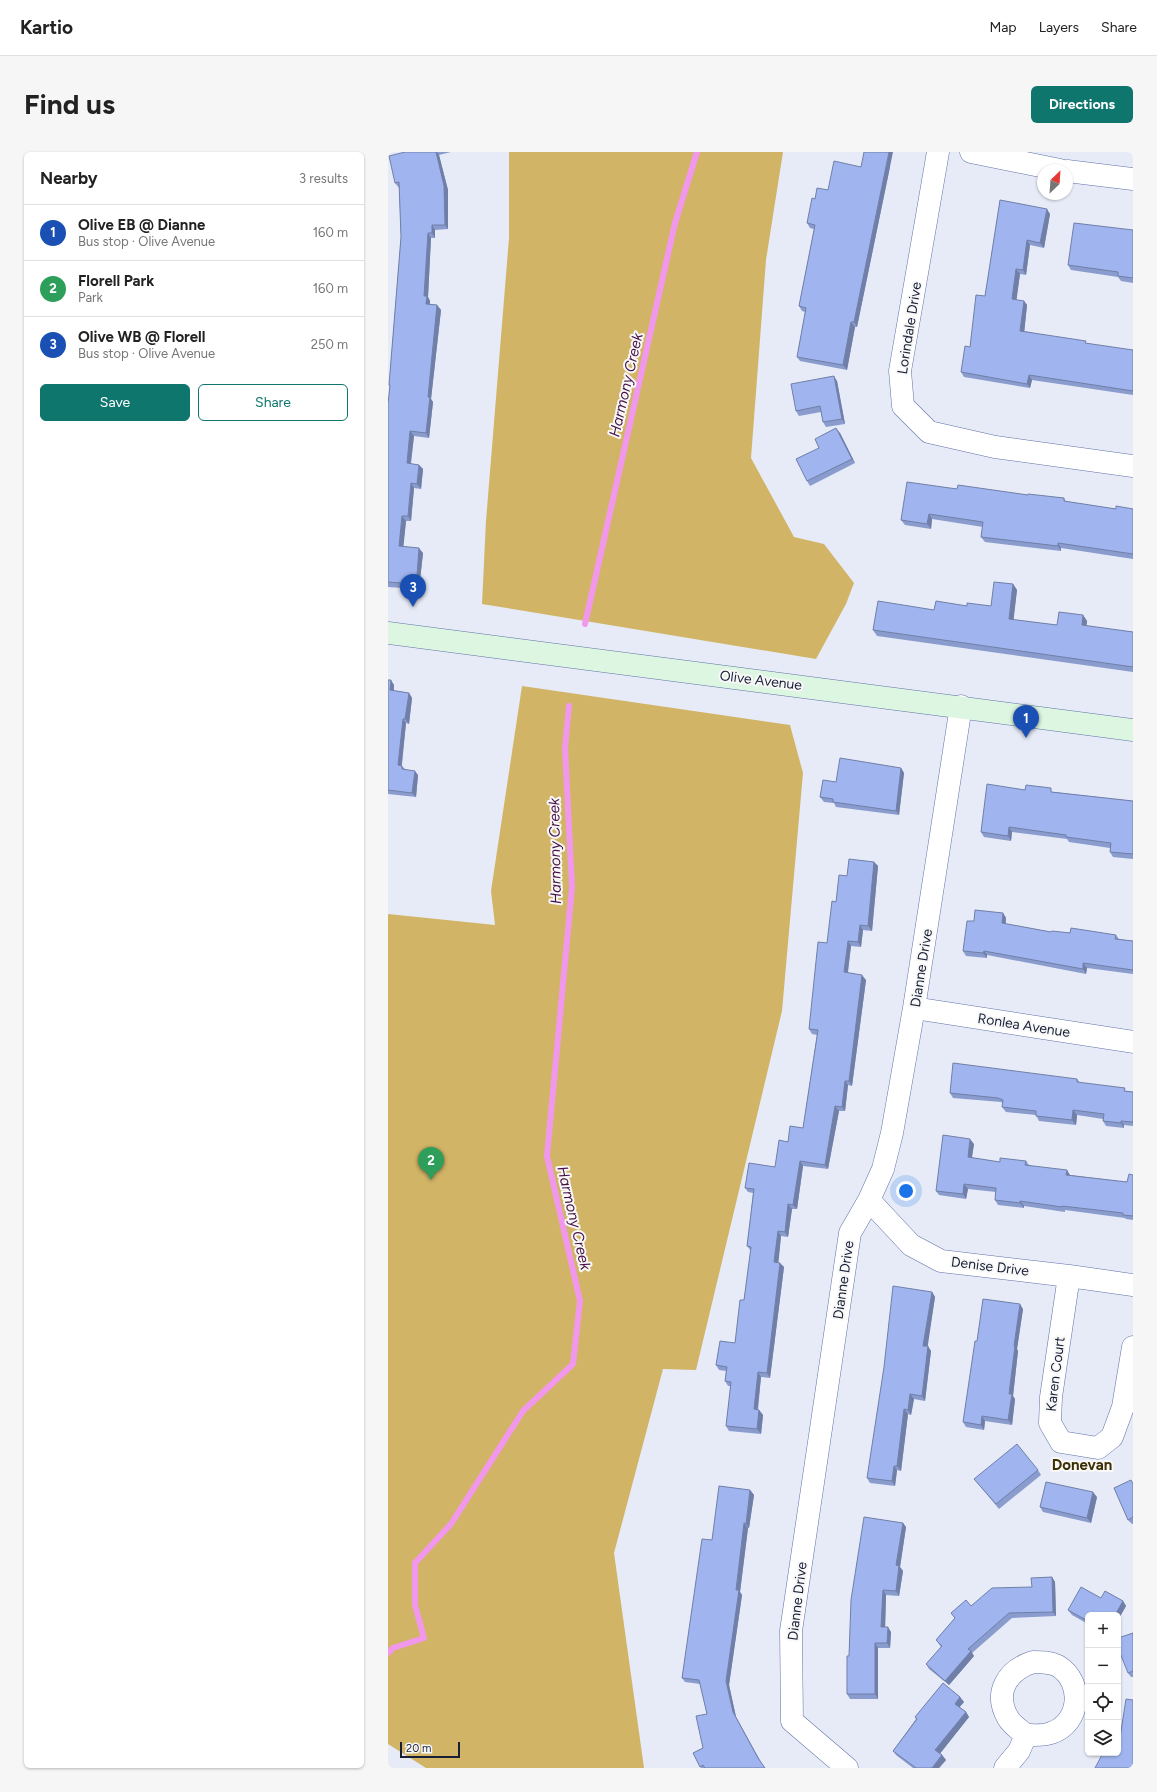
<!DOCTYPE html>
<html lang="en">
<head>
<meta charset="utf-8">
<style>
  body { margin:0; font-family:Figtree,sans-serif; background:#f6f6f6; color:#222 }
  .controls { position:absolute; right:12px; bottom:12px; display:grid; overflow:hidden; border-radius:6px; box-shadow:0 1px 3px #0004 }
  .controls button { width:36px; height:36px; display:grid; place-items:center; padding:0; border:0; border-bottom:1px solid #e0e0e0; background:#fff; color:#222; font:20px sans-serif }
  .compass { position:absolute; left:649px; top:12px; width:36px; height:36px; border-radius:50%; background:#fff; box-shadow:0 1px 3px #0004; rotate:25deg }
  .scale { position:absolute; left:12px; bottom:10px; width:60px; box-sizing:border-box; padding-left:4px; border:2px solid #192036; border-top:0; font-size:11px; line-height:14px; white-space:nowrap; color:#192036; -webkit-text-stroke:3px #f8f8f8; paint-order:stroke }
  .you { position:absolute; left:518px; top:1039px; width:14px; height:14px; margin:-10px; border:3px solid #fff; border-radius:50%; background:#1a73e8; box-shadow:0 0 0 6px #1a73e833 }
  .badge { display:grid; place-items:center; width:26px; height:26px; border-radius:50%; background:#0f766e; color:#fff; font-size:13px; font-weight:700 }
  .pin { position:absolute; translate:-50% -33px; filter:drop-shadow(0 1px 2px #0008) }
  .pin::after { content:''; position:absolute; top:21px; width:14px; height:12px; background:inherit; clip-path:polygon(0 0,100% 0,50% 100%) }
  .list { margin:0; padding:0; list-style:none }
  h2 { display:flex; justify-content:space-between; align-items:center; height:52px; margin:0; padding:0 16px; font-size:17px }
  h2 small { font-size:13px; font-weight:400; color:#767676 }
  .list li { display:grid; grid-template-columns:26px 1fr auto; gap:12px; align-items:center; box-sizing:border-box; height:56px; padding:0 16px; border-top:1px solid #e0e0e0 }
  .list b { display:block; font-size:15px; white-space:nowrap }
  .list p { margin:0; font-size:13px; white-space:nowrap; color:#767676 }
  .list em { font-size:13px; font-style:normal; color:#767676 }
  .actions { display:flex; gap:8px; padding:12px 16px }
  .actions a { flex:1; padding:9px 0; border:1px solid #0f766e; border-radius:6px; text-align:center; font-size:14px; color:#0f766e }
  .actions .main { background:#0f766e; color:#fff }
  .icon { flex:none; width:22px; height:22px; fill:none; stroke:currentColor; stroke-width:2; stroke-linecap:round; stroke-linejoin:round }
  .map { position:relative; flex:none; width:745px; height:1616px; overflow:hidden; border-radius:6px }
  header { display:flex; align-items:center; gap:24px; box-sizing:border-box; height:56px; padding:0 20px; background:#fff; border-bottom:1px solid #e0e0e0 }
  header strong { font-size:19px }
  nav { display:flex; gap:22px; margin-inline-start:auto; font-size:14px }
  .intro { display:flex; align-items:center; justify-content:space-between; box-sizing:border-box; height:96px; padding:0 24px }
  h1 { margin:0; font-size:28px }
  .button { padding:10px 18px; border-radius:6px; background:#0f766e; color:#fff; font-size:14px; font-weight:700 }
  main { display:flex; gap:24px; padding:0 24px }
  aside { flex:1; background:#fff; border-radius:6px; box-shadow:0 1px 3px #0004 }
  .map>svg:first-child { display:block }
</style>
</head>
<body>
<header>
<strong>Kartio</strong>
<nav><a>Map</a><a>Layers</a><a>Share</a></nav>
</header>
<div class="intro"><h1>Find us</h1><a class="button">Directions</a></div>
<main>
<aside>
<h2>Nearby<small>3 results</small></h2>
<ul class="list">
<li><span class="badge" style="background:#1a4fb4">1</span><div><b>Olive EB @ Dianne</b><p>Bus stop · Olive Avenue</p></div><em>160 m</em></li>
<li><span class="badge" style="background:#2e9e5b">2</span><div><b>Florell Park</b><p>Park</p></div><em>160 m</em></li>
<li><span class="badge" style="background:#1a4fb4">3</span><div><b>Olive WB @ Florell</b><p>Bus stop · Olive Avenue</p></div><em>250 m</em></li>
</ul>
<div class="actions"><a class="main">Save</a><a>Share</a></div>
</aside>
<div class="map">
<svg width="745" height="1616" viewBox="0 0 745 1616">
  <rect width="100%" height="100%" fill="#e6ebf7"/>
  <!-- green -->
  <path fill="#d2b466" d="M 121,0 L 395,0 L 378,108 L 363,306 L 406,385 L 436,392 L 466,431 L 458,452 L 428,507 L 94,452 L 98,369 L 121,86 Z
    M 134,534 L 402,573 L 415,621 L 394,859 L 308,1218 L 275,1217 L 226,1401 L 256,1616 L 38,1616 L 0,1592 L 0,762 L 107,773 L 103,739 Z"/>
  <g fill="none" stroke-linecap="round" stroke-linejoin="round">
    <!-- stream -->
    <path stroke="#f298ec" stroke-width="6" d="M 197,472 L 287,71 L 309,0
      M 0,1501 L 5,1496 L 36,1486 L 27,1453 L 27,1411 L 63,1372 L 135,1259 L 185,1212 L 192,1149 L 159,1004 L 184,735 L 177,596 L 181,554"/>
    <!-- minor casing -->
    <g stroke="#6072a8" stroke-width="23">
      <path id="minor" d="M 550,0 L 512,219 L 515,254 L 541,280 L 607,295 L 745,314
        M 583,0 L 672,18
        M 679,19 L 745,27
        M 526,856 L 745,890
        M 481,1048 L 523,1093 L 553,1109 L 681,1124 L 745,1133
        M 681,1124 L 663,1245 L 662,1271 L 673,1290 L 710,1296 L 724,1285 L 735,1255 L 745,1195
        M 645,1510 C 654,1510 662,1510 670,1514 C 696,1530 693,1571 663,1581 C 656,1584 646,1583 638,1583 C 632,1578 624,1573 620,1566 C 605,1540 620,1518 645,1510 Z
        M 459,1616 L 404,1569 L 403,1479 L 462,1081 L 481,1048 L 495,1017 L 504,981 L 526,856 L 573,554
        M 617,1616 L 631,1599 L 638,1583"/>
    </g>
    <!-- secondary casing -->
    <g stroke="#6072a8" stroke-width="23">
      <path id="secondary" d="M 0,481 L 745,578"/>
    </g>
    <!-- minor -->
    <use href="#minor" stroke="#fff" stroke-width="22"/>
    <!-- secondary -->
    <use href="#secondary" stroke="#dcf6e1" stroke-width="22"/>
  </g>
  <!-- wall -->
  <path fill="#8a9cce" d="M 17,0 L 63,0 L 51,3 L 60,38 L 60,77 L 47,78 L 47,86 L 43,86 L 40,145 L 42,149 L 42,152 L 49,153 L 53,158 L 43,247 L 45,250 L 41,286 L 26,284 L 23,312 L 31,313 L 35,317 L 33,337 L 26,336 L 23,369 L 18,369 L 15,394 L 35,401 L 32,428 L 30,428 L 29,437 L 0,435 L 0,252 L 2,235 L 1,233 L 13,85 L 11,36 L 7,31 Z
    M 473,15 L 502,15 L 469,175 L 467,175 L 459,218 L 412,209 L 409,205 L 417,160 L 414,159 L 411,154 L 426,77 L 422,76 L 419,71 L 427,47 Z
    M 612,48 L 662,62 L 656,96 L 642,93 L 638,123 L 632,122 L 628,148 L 636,149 L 639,153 L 636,179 L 699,192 L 745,198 L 745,243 L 644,228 L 642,236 L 576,225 L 573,220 L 582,195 L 597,144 Z
    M 745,78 L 745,131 L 733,129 L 730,125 L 683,118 L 680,113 Z
    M 449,229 L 457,272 L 438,275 L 435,270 L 433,260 L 411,264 L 408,259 Z
    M 452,281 L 467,311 L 422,334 L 419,329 L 431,296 Z
    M 569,337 L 676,346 L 678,350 L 728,357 L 745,357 L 745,407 L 673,396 L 673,399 L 597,390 L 593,385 L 595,375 L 544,367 L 543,377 L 517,373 L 513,368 Z
    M 625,432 L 629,438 L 625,468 L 669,473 L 695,463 L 699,469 L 698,474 L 745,480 L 745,520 L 489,484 L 485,478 L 546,458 L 579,454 L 603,454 Z
    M 0,528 L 6,533 L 6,539 L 21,541 L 24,546 L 21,572 L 18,571 L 14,613 L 14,614 L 17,617 L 30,623 L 28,645 L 0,642 Z
    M 513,616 L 516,621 L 511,663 L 448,655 L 446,651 L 436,650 L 432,645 L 448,630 Z
    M 637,638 L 666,640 L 745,649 L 745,707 L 725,705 L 722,700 L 722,696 L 681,690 L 679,687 L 624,680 L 623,689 L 596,685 L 593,680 Z
    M 486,710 L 490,714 L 484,779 L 475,778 L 473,795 L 463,794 L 460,821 L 478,828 L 464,934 L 460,933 L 457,959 L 451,959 L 440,1017 L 415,1014 L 409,1057 L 404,1057 L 400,1085 L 393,1084 L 390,1110 L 396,1115 L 382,1226 L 373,1225 L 370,1258 L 371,1258 L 375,1263 L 373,1282 L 341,1279 L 338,1274 L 343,1234 L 340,1234 L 337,1229 L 338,1219 L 331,1218 L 328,1213 L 347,1191 L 356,1148 L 363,1099 L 359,1094 L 365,1041 L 360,1040 L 357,1036 L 387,1015 L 400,990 L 415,976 L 429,883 L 424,882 L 421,877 L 448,750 L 459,724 Z
    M 615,761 L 618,766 L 618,772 L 663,780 L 728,783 L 731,787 L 745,789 L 745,822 L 699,816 L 698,822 L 599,803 L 599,806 L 578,804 L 575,799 L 586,769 Z
    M 689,927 L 692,931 L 745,940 L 745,974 L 736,973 L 736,976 L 718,974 L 715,969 L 715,967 L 689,963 L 688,973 L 651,969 L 648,963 L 618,960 L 614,955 L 615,951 L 613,950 L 565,946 L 562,941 Z
    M 586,992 L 584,1006 L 612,1010 L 638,1009 L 641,1013 L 682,1023 L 739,1030 L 745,1023 L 745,1068 L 738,1067 L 737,1066 L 677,1058 L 677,1060 L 636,1054 L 636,1056 L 610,1053 L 607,1048 L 608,1040 L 580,1037 L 578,1047 L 551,1043 L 548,1039 Z
    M 544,1140 L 547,1145 L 539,1194 L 543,1199 L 537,1249 L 526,1247 L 523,1263 L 520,1262 L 513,1319 L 509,1318 L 507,1334 L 482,1331 L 479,1326 Z
    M 635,1157 L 629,1197 L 630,1199 L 625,1244 L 627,1247 L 624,1273 L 597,1269 L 596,1278 L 578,1275 L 575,1270 L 589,1189 Z
    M 650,1318 L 653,1323 L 611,1357 L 586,1327 Z
    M 745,1331 L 745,1372 L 744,1372 L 740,1368 Z
    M 362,1338 L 366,1343 L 361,1376 L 360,1376 L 352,1440 L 354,1443 L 341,1533 L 348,1565 L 373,1610 L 377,1616 L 313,1616 L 305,1601 L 315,1596 L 319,1562 L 312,1532 L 297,1530 L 294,1526 L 324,1388 Z
    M 709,1345 L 703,1371 L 655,1360 L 652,1355 Z
    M 515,1371 L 518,1375 L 512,1415 L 515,1419 L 511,1444 L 498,1443 L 497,1475 L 503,1480 L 502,1496 L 490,1496 L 490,1547 L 462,1547 L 459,1542 L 461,1504 Z
    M 664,1425 L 667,1430 L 668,1464 L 624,1466 L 584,1501 L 586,1504 L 561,1533 L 541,1517 L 538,1512 L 553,1495 L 548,1488 L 567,1466 L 563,1461 L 644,1435 Z
    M 713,1446 L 735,1449 L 738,1454 L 730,1468 L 730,1463 L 700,1463 L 700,1472 L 684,1463 L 680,1458 Z
    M 745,1481 L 745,1525 L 743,1525 L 740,1521 Z
    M 572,1545 L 576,1550 L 571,1555 L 578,1560 L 581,1565 L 552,1601 L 554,1603 L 558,1608 L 551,1616 L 525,1616 L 508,1603 L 505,1599 L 528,1567 L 527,1565 Z"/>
  <!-- shaded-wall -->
  <path fill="#707fa7" d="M 48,0 L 49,0 L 51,3 L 60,38 L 60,77 L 57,73 Z
    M 501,0 L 505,0 L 469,175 L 466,170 Z
    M 659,57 L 662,62 L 656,96 L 652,91 Z
    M 44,73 L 47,78 L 47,86 L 44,81 Z
    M 40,81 L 43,86 L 40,145 L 42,149 L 41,157 L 38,152 L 36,144 Z
    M 639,88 L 642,93 L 638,123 L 635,118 Z
    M 628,117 L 632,122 L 628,152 L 624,147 Z
    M 636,149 L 639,153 L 636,183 L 632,179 Z
    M 49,153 L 53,158 L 43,247 L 45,250 L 41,286 L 38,281 L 40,245 Z
    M 463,170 L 467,175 L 459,218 L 455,213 Z
    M 641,223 L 644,228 L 642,236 L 639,232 Z
    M 446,224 L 449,229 L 457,272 L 454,267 Z
    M 448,276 L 452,281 L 467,311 L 464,307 Z
    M 22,279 L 26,284 L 22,316 L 19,311 Z
    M 31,313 L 35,317 L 33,337 L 29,332 Z
    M 23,331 L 26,336 L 23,369 L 20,364 Z
    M 541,362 L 544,367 L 543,377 L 539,372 Z
    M 14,364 L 18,369 L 15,399 L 11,394 Z
    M 670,391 L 673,396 L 673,399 L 670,394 Z
    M 31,396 L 35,401 L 32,428 L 29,423 Z
    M 27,423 L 30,428 L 29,437 L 26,432 Z
    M 625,432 L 629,438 L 625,473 L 621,467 Z
    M 695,463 L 699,469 L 698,479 L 694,473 Z
    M 3,528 L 6,533 L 5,543 L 2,538 Z
    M 21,541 L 24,546 L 21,572 L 17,567 Z
    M 15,567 L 18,571 L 13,618 L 10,613 Z
    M 513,616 L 516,621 L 511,663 L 508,659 Z
    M 27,619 L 30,623 L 28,645 L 24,641 Z
    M 621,675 L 624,680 L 623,689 L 620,684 Z
    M 486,710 L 490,714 L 484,779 L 480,774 Z
    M 615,761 L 618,766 L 617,776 L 614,771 Z
    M 472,773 L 475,778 L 473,795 L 470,790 Z
    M 460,789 L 463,794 L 459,825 L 456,820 Z
    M 596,799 L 599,803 L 599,806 L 595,801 Z
    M 695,811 L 699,816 L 698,822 L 695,817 Z
    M 474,823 L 478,828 L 464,934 L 461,929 Z
    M 457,929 L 460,933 L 457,959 L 454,955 Z
    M 447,954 L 451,959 L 440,1017 L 437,1013 Z
    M 685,958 L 689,963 L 688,973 L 684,968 Z
    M 733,969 L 736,973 L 736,976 L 733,971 Z
    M 582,987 L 586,992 L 583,1010 L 580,1005 Z
    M 412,1009 L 415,1014 L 409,1057 L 405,1053 Z
    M 679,1018 L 682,1023 L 678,1023 Z
    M 576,1032 L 580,1037 L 578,1047 L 575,1042 Z
    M 632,1049 L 636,1054 L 636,1056 L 632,1051 Z
    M 400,1052 L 404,1057 L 400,1085 L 397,1080 Z
    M 390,1079 L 393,1084 L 390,1115 L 386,1110 Z
    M 392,1111 L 396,1115 L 382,1226 L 379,1221 Z
    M 544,1140 L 547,1145 L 539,1199 L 535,1194 Z
    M 632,1152 L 635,1157 L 629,1197 L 630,1199 L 625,1244 L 627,1247 L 624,1273 L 620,1268 L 621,1242 L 626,1194 Z
    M 540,1194 L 543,1199 L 537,1249 L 534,1244 Z
    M 370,1220 L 373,1225 L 369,1262 L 366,1257 Z
    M 522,1242 L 526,1247 L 523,1263 L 520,1258 Z
    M 516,1257 L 520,1262 L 513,1319 L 509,1314 Z
    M 371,1258 L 375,1263 L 373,1282 L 369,1277 Z
    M 594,1264 L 597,1269 L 596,1278 L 593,1273 Z
    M 506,1314 L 509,1318 L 507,1334 L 504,1329 Z
    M 362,1338 L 366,1343 L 361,1376 L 358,1372 Z
    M 705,1340 L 709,1345 L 703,1371 L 699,1366 Z
    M 356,1371 L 360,1376 L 352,1440 L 354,1443 L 341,1533 L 348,1565 L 373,1611 L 370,1606 L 345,1560 L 338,1529 Z
    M 515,1371 L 518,1375 L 512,1415 L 515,1419 L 511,1444 L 508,1439 L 508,1413 Z
    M 664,1425 L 667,1430 L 668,1464 L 665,1460 Z
    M 495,1438 L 498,1443 L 497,1480 L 493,1475 Z
    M 735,1449 L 738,1454 L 730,1468 L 730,1463 L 727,1463 Z
    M 500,1475 L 503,1480 L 502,1496 L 499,1491 Z
    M 487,1491 L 490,1496 L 490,1547 L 487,1542 Z
    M 583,1499 L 586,1504 L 561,1533 L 557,1529 Z
    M 572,1545 L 576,1550 L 570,1557 L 567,1552 Z
    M 578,1560 L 581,1565 L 551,1603 L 547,1598 Z
    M 554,1603 L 558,1608 L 551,1616 L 544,1616 Z"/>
  <!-- building -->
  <path fill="#a0b5ef" stroke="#707fa7" d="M 17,0 L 48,0 L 56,34 L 57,73 L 44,73 L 44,81 L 40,81 L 36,144 L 39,144 L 38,152 L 49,153 L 40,245 L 42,245 L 38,281 L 22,279 L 19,311 L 31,313 L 29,332 L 23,331 L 20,364 L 14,364 L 11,394 L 31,396 L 29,423 L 27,423 L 26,432 L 0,430 L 0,252 L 2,233 L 1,233 L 13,85 L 11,30 L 7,31 L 1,4 Z
    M 476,0 L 501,0 L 466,170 L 463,170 L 455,213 L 409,205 L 418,156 L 411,154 L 427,73 L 419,71 L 424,46 L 427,47 L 429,36 L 440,38 L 446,9 L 473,15 Z
    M 612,48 L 659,57 L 652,91 L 639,88 L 635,118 L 628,117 L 624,147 L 636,149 L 632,179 L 698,189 L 697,191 L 745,198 L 745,239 L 641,223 L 639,232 L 573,220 L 577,194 L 582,195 L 588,143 L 597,144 Z
    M 686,71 L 745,78 L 745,126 L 730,124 L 730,120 L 680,113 Z
    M 446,224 L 454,267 L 435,270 L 432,254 L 408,259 L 403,232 Z
    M 448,276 L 464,307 L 419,329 L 408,307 L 431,296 L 427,287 Z
    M 519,330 L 569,337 L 570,333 L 640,343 L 640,342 L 676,346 L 676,349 L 728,357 L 728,354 L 745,357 L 745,402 L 670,391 L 670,394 L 593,385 L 595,370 L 541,362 L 539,372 L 513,368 Z
    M 606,430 L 625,432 L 621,467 L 669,473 L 671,460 L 695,463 L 694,473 L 745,480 L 745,515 L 485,478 L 490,449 L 546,458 L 548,449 L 579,454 L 579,451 L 603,454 Z
    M 0,528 L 3,528 L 2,538 L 21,541 L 17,567 L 15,567 L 10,613 L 14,614 L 14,617 L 27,619 L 24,641 L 0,638 Z
    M 452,606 L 513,616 L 508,659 L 445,650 L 445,647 L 432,645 L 435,628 L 448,630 Z
    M 599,632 L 637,638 L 638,633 L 663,636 L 663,640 L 745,649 L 745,702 L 722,700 L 723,691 L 678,685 L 678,683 L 621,675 L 620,684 L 593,680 Z
    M 461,707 L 486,710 L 480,774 L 472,773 L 470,790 L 460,789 L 456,820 L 474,823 L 461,929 L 457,929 L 454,955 L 447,954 L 437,1013 L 412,1009 L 405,1053 L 400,1052 L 397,1080 L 390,1079 L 386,1110 L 392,1111 L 379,1221 L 370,1220 L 366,1257 L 371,1258 L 369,1277 L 338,1274 L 343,1230 L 337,1229 L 339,1215 L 328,1213 L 332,1189 L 347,1191 L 352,1148 L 356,1148 L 363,1095 L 359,1094 L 366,1037 L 357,1036 L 361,1011 L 387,1015 L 391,988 L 400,990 L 402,974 L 415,976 L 430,878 L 421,877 L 430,790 L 439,791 L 444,749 L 448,750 L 451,723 L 459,724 Z
    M 587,758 L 615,761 L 614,771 L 663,780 L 664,779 L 682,781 L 683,776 L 728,783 L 727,787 L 745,789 L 745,818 L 695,811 L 695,817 L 596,799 L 595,801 L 575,799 L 579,769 L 586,769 Z
    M 565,911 L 689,927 L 689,930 L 737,936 L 736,939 L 745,940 L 745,970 L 733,969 L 733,971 L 715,969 L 716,962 L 685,958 L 684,968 L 648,964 L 648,959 L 614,955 L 615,948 L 610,946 L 562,941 Z
    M 555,983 L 582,987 L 580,1005 L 612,1010 L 612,1006 L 638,1009 L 637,1013 L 679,1018 L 678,1023 L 739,1030 L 741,1022 L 745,1023 L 745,1064 L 735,1063 L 735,1061 L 674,1054 L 674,1055 L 632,1049 L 632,1051 L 607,1048 L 608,1036 L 576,1032 L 575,1042 L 548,1039 Z
    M 505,1134 L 544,1140 L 535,1194 L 540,1194 L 534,1244 L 522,1242 L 520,1258 L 516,1257 L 509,1314 L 506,1314 L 504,1329 L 479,1326 L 496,1215 Z
    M 595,1147 L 632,1152 L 626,1194 L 627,1194 L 621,1242 L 624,1242 L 620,1268 L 594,1264 L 593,1273 L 575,1270 L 587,1189 L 589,1189 Z
    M 629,1292 L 650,1318 L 608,1352 L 586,1327 Z
    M 743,1328 L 745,1332 L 745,1365 L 740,1368 L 726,1336 Z
    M 658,1330 L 705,1340 L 699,1366 L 652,1355 Z
    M 331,1334 L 362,1338 L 358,1372 L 356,1371 L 348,1438 L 351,1438 L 338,1529 L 345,1560 L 370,1606 L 377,1616 L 317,1616 L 315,1613 L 312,1615 L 305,1601 L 315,1596 L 308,1564 L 319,1562 L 311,1528 L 294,1526 L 314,1387 L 324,1388 Z
    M 476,1365 L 515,1371 L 508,1413 L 511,1414 L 508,1439 L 495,1438 L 493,1475 L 500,1475 L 499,1491 L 487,1491 L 487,1542 L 459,1542 L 459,1504 L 461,1504 L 463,1448 Z
    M 664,1425 L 665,1460 L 621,1461 L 580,1497 L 583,1499 L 557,1529 L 538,1512 L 554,1494 L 548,1488 L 567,1466 L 563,1461 L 578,1448 L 583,1454 L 604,1436 L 644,1435 L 643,1426 Z
    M 693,1435 L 713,1446 L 717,1439 L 735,1449 L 727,1463 L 700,1463 L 700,1469 L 680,1458 Z
    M 745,1481 L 745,1519 L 740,1521 L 730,1496 L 730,1486 Z
    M 555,1531 L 572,1545 L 567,1552 L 578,1560 L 547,1598 L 554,1603 L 544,1616 L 528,1616 L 505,1599 L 529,1567 L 527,1565 Z
    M 738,1547 L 745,1548 L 745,1616 L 707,1616 L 715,1601 L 730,1601 L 730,1591 L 731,1592 Z"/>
  <g text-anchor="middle" stroke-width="4" stroke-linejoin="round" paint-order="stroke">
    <!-- street labels -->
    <g font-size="14" fill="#192036" stroke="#f8f8f8">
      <text transform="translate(521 176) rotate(-81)" y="5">Lorindale Drive</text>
      <text transform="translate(373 528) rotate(7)" y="5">Olive Avenue</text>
      <text transform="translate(533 816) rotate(-81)" y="5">Dianne Drive</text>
      <text transform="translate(636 873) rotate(9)" y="5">Ronlea Avenue</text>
      <text transform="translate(602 1114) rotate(7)" y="5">Denise Drive</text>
      <text transform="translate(455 1128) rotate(-82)" y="5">Dianne Drive</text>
      <text transform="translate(667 1222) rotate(-83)" y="5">Karen Court</text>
      <text transform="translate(409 1449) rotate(-83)" y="5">Dianne Drive</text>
    </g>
    <!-- water labels -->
    <g font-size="15" font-style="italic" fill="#481146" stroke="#f8f8f8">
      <text transform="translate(238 233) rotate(-77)" y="5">Harmony Creek</text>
      <text transform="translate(167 699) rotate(-91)" y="5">Harmony Creek</text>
      <text transform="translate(186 1066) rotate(77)" y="5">Harmony Creek</text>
    </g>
    <!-- neighbourhood labels -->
    <g font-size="15" font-weight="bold" fill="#3d2f04" stroke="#f8f8f8">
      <text x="694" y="1318">Donevan</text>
    </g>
  </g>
</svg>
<div class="controls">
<button>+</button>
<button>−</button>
<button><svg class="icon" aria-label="locate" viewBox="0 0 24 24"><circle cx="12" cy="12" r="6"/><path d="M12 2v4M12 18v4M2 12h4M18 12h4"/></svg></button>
<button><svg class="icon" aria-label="layers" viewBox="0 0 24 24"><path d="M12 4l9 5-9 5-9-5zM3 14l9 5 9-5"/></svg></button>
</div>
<svg class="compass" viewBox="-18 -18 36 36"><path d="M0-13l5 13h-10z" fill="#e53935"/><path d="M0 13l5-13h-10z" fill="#767676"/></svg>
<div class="scale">20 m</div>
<div class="you"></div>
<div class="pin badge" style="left:638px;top:586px;background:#1a4fb4">1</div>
<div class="pin badge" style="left:43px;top:1028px;background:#2e9e5b">2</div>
<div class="pin badge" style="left:25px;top:455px;background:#1a4fb4">3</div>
</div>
</main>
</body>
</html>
